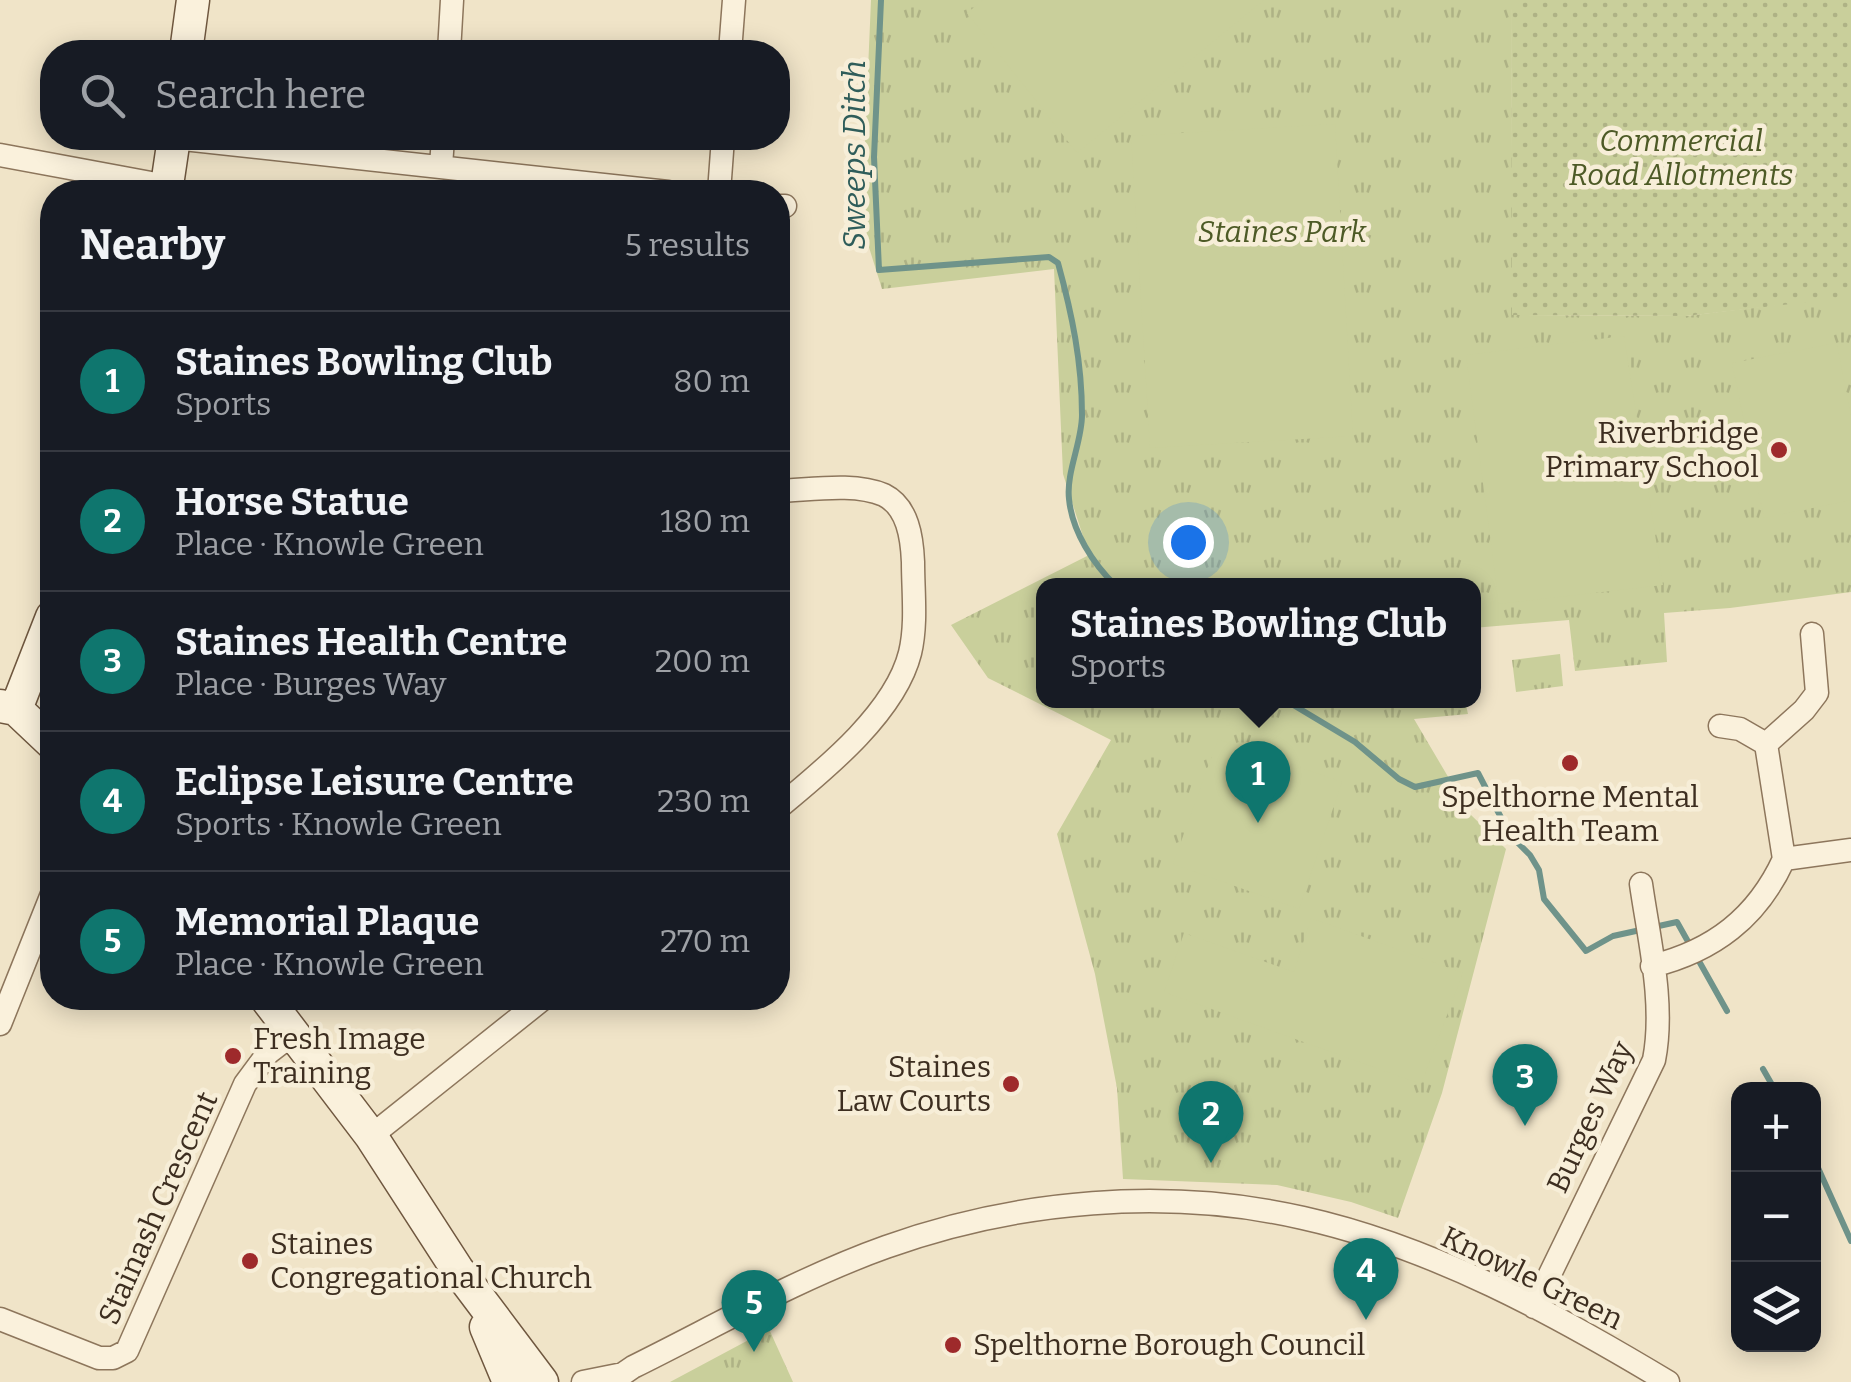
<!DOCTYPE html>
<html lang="en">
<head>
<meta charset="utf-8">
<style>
  body { margin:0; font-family:Bitter,serif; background:#242831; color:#f1f3f6 }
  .controls { position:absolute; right:30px; bottom:30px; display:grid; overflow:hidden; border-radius:20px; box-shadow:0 5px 25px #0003 }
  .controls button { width:90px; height:90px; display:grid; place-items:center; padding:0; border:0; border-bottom:2px solid #363941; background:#171b24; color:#f1f3f6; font:50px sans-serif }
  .you { position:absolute; left:1188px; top:542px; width:35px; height:35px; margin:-25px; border:8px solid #fff; border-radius:50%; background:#1a73e8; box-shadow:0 0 0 15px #1a73e833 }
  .badge { display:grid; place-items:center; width:65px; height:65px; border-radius:50%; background:#0f766e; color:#fff; font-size:32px; font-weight:700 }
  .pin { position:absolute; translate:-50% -82px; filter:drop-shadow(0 2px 5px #0008) }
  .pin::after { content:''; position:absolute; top:52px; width:35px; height:30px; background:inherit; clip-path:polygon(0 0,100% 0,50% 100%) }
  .popup { position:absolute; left:1036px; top:578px; width:445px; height:130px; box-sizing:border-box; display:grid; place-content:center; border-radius:20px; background:#171b24; filter:drop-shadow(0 2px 8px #0005); font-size:32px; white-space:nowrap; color:#9ea1a6 }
  .popup b { font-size:38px; color:#f1f3f6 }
  .popup::after { content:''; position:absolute; left:50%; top:100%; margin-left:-20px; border:20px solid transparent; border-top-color:#171b24 }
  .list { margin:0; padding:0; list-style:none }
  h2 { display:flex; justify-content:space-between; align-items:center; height:130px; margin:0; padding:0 40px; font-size:42px }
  h2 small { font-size:32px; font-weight:400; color:#9ea1a6 }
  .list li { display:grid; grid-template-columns:65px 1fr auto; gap:30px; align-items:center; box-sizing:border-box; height:140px; padding:0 40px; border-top:2px solid #363941 }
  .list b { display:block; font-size:38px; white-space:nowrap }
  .list p { margin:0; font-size:32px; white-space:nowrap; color:#9ea1a6 }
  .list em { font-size:32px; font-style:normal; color:#9ea1a6 }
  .icon { flex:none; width:55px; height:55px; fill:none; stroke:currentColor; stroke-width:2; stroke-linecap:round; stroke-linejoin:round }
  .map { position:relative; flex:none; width:1851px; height:1382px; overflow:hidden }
  .search { position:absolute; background:#171b24; box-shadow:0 5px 25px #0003; left:40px; top:40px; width:750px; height:110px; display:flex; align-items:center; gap:25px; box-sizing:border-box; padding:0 35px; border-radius:40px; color:#9ea1a6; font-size:38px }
  .panel { position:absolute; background:#171b24; box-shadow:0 5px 25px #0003; left:40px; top:180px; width:750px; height:830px; border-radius:40px }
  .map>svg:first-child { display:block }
</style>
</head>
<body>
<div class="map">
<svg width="1851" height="1382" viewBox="0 0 1851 1382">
  <defs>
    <pattern id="grass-tufts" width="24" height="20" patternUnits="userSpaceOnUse" patternTransform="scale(2.5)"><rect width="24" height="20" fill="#c9cf9b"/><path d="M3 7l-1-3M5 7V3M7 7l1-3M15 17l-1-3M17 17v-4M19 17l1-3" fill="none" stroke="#aeb285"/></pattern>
    <pattern id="garden-dots" width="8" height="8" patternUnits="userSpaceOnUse" patternTransform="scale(2.5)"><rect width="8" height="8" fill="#c9cf9b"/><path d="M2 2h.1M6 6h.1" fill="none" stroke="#aeb285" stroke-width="1.8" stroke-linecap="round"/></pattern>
  </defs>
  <rect width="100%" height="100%" fill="#f0e4c8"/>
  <!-- grass -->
  <path fill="url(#grass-tufts)" d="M 871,0 L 1511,0 L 1513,315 L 1686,316 L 1851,296 L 1851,592 L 1730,608 L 1664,613 L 1667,662 L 1575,671 L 1569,620 L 1473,628 L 1473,586 L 1043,586 L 1043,700 L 1465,701 L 1468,714 L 1414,719 L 1470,814 L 1506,849 L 1442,1093 L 1398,1218 L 1351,1202 L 1277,1185 L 1123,1179 L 1117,1088 L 1095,974 L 1057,834 L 1111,740 L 988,678 L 951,625 L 1089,555 L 1063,474 L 1054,269 L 882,289 L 867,241 L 864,164 Z
    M 1560,654 L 1563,686 L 1516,692 L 1512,660 Z
    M 769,1329 L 793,1382 L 670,1382 Z"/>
  <!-- garden -->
  <path fill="url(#garden-dots)" d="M 1511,0 L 1851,0 L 1851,297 L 1686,316 L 1512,315 Z"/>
  <!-- pitch -->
  <path fill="#c9cf9b" d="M 983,0 L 1264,0 L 1077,153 L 967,13 Z
    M 1335,124 L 1353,436 L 1150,448 L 1131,136 Z
    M 1624,336 L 1663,585 L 1499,604 L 1466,355 Z
    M 1837,343 L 1851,418 L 1851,500 L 1764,518 L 1732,363 Z
    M 1218,739 L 1342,782 L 1299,909 L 1173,864 Z
    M 1311,918 L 1463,973 L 1421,1084 L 1164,992 L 1184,933 L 1294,972 Z"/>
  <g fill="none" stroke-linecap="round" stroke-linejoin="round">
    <!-- stream -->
    <path stroke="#6f938a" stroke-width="6" d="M 881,0 L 874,157 L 879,270 L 1049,257 L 1058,263 C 1072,314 1082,362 1082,415 C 1082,442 1066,472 1069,499 C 1072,531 1093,564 1116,586
      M 1285,700 L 1355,742 L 1399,779 L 1415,787 L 1478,773 L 1510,835 L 1530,855 L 1539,870 L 1544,899 L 1586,951 L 1613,936 L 1677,922 L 1727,1011
      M 1763,1069 L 1775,1090
      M 1814,1159 L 1851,1241"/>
    <!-- street casing -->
    <g stroke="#8d765c" stroke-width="25">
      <path id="street" d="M 449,52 L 452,0
        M 730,52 L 734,0
        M 174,138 L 668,192
        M 0,155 L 167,186
        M 441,166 L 443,138
        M 719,192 L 723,138
        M 778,206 L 785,206
        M 778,491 C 810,490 854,482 884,495 C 908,507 912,538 913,562 C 913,592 917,624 910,653 C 895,713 824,770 778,808
        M 1720,726 L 1740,729 L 1766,744 L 1804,710 L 1817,693 L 1812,634
        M 1784,859 L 1851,850
        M 1652,966 C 1713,951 1757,918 1784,859 L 1766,744
        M 0,1024 L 52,894
        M 371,1136 L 544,998
        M 1534,1307 L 1654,1060 C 1665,1004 1649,940 1641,884
        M 0,1319 L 99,1358 L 113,1358 L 127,1351 L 245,1084 L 268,1053 L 294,1033
        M 583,1382 L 623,1374
        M 611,1382 L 633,1367 C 716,1326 799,1278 886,1247 C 1017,1200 1167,1187 1303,1218 C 1433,1247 1555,1314 1668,1382"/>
    </g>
    <!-- secondary casing -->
    <g stroke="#6f573f" stroke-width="35">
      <path id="secondary" d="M 186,52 L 193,0
        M 166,192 L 174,138
        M 0,706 L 16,709 L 52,743
        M 16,709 L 52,617
        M 266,998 L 371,1136 L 457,1269 L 542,1382
        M 486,1327 L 509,1382"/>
    </g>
    <!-- street -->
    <use href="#street" stroke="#faf1dc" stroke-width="22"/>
    <!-- secondary -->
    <use href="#secondary" stroke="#faf1dc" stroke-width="32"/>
  </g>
  <!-- markers -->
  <g fill="#9e2a2b" stroke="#f7eed8" stroke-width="4">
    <circle cx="1779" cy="450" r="10"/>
    <circle cx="1570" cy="763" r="10"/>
    <circle cx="233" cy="1056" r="10"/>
    <circle cx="1011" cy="1084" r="10"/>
    <circle cx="250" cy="1261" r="10"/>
    <circle cx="953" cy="1345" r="10"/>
  </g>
  <g text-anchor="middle" stroke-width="9" stroke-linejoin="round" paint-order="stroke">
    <!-- park labels -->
    <g font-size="30" font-style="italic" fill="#4d5a26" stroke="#f7eed8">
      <text x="1681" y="151">Commercial<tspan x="1681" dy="34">Road Allotments</tspan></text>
      <text x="1282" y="242">Staines Park</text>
    </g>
    <!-- poi labels -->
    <g font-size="30" fill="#3d2e20" stroke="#f7eed8" text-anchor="start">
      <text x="1759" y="443" text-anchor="end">Riverbridge<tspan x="1759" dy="34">Primary School</tspan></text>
      <text x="1570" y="807" text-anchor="middle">Spelthorne Mental<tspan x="1570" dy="34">Health Team</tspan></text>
      <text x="253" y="1049">Fresh Image<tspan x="253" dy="34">Training</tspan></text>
      <text x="991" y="1077" text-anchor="end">Staines<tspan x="991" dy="34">Law Courts</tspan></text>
      <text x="270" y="1254">Staines<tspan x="270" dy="34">Congregational Church</tspan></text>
      <text x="973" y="1355">Spelthorne Borough Council</text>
    </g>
    <!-- street labels -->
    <g font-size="30" fill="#3d2e20" stroke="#f7eed8">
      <text transform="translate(1590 1117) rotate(-65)" y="10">Burges Way</text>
      <text transform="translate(158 1208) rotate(-66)" y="10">Stainash Crescent</text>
      <text transform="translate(1532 1278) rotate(26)" y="10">Knowle Green</text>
    </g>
    <!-- water labels -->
    <g font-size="32" font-style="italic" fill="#2f5d5a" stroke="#f7eed8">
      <text transform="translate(854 155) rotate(-90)" y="11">Sweeps Ditch</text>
    </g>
  </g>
</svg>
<div class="controls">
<button>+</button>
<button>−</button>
<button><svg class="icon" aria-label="layers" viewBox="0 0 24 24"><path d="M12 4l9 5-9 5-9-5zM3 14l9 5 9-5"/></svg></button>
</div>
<div class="you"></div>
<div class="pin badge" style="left:1258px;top:823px">1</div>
<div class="popup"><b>Staines Bowling Club</b>Sports</div>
<div class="pin badge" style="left:1211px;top:1163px">2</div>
<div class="pin badge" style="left:1525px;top:1126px">3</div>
<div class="pin badge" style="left:1366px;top:1320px">4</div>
<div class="pin badge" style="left:754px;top:1352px">5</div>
<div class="search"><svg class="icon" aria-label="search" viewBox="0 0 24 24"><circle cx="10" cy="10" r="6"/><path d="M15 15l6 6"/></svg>Search here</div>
<section class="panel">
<h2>Nearby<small>5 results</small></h2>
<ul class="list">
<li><span class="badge">1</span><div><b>Staines Bowling Club</b><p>Sports</p></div><em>80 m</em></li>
<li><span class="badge">2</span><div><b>Horse Statue</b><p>Place · Knowle Green</p></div><em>180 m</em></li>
<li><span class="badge">3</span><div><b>Staines Health Centre</b><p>Place · Burges Way</p></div><em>200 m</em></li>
<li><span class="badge">4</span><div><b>Eclipse Leisure Centre</b><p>Sports · Knowle Green</p></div><em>230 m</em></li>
<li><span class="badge">5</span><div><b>Memorial Plaque</b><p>Place · Knowle Green</p></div><em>270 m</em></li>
</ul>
</section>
</div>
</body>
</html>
